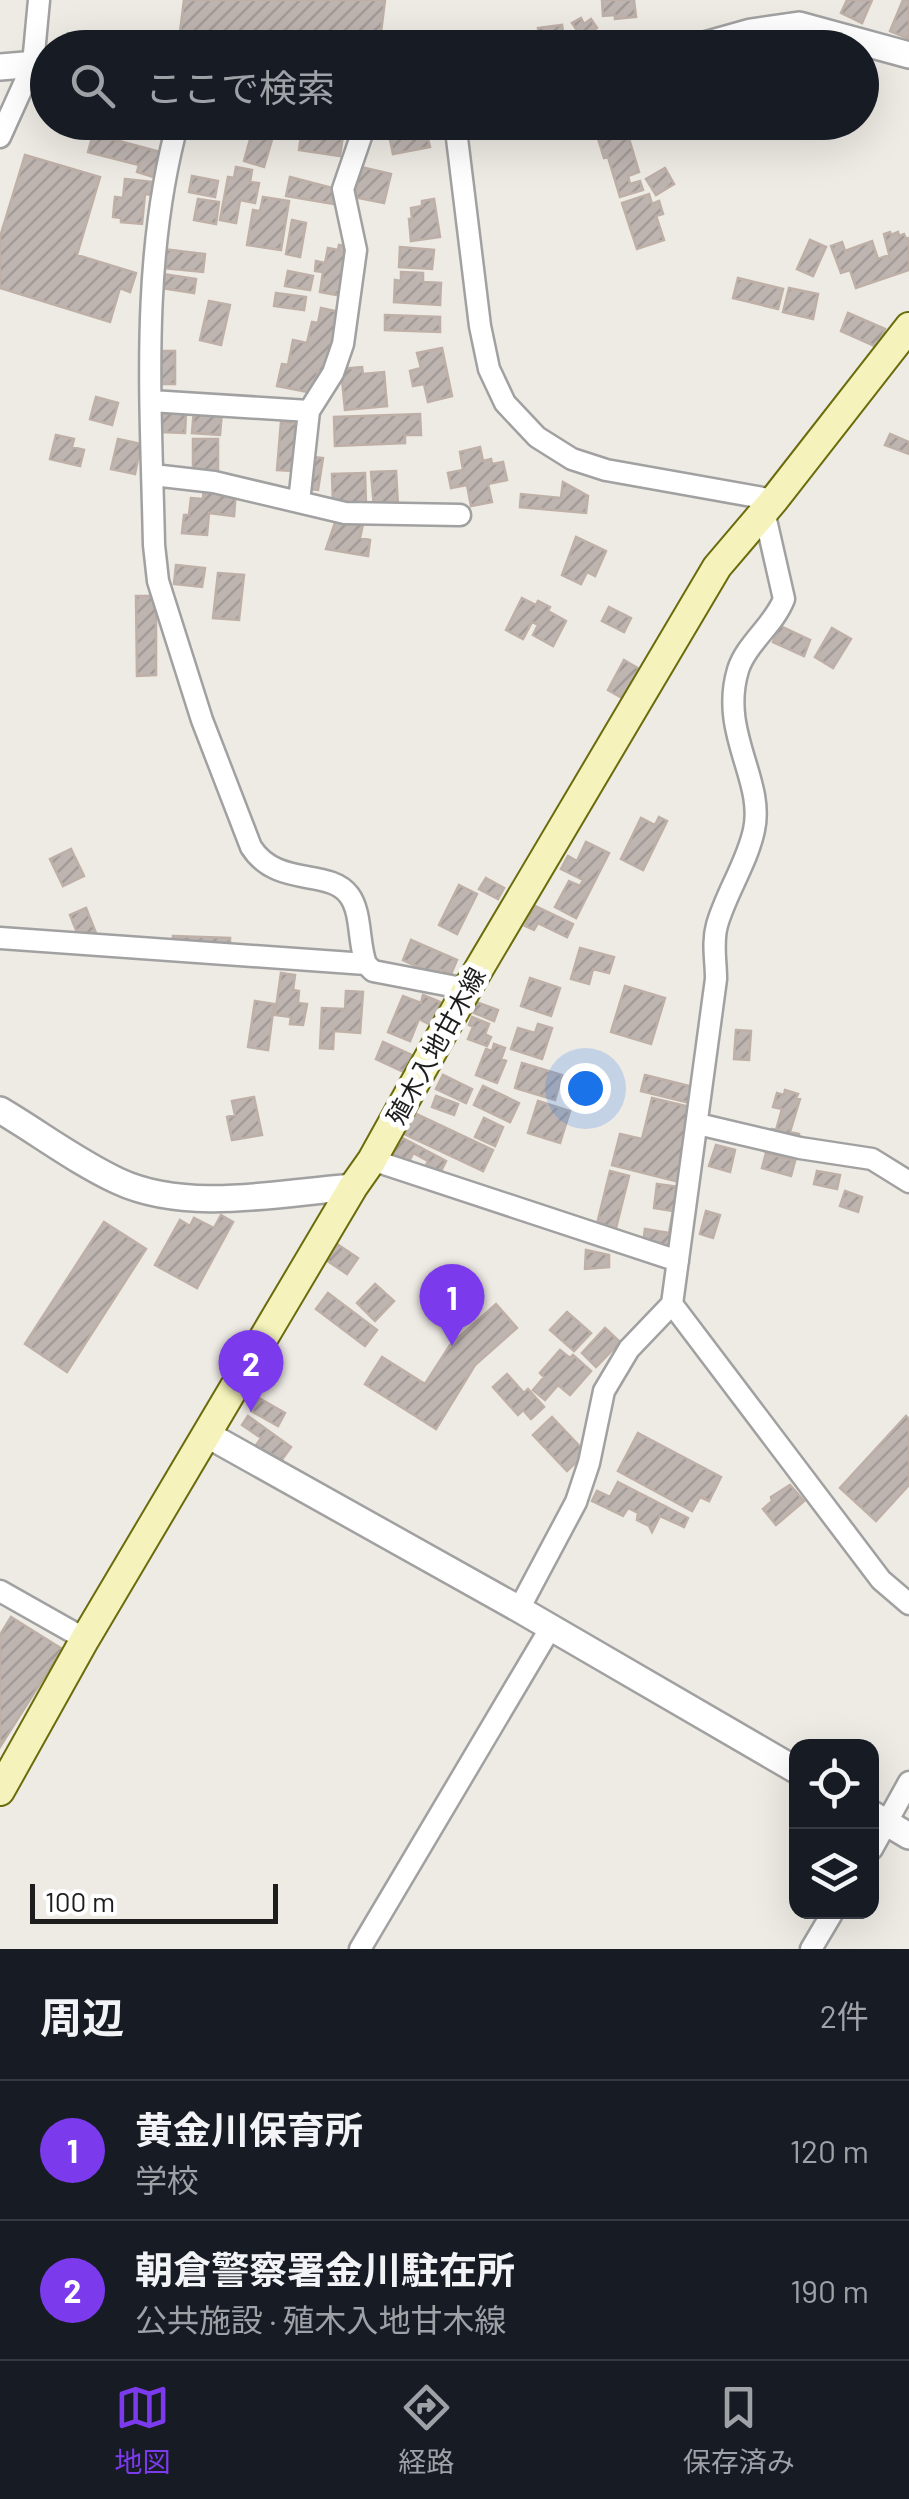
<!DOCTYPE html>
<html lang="ja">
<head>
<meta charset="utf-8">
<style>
  body { margin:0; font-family:Barlow,"Noto Sans JP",sans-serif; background:#20242c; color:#f1f3f6 }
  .controls { position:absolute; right:30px; bottom:30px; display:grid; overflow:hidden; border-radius:20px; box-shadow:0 10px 40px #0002 }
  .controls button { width:90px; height:90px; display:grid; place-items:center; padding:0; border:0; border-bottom:2px solid #363941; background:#171b24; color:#f1f3f6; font:50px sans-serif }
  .scale { position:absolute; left:30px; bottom:25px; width:248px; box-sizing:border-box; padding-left:10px; border:5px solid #1d1d1d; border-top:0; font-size:28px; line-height:35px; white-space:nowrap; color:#1d1d1d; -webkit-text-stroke:8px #fff; paint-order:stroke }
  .you { position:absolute; left:585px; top:1088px; width:35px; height:35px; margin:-25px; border:8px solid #fff; border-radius:50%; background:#1a73e8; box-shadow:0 0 0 15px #1a73e833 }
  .badge { display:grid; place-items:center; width:65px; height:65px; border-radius:50%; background:#7c3aed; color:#fff; font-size:32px; font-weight:700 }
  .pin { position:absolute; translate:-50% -82px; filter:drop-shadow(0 2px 5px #0008) }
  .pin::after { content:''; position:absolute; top:52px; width:35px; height:30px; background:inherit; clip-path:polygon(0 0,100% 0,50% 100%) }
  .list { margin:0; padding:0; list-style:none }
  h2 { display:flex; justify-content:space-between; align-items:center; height:130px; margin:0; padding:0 40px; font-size:42px }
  h2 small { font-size:32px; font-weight:400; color:#9ea1a6 }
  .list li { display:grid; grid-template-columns:65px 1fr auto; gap:30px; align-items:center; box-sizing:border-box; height:140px; padding:0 40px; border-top:2px solid #363941 }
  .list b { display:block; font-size:38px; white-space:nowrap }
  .list p { margin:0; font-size:32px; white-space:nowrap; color:#9ea1a6 }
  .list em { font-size:32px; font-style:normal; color:#9ea1a6 }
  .icon { flex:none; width:55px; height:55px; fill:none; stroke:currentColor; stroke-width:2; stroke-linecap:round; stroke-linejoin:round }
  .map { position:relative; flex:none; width:909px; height:1949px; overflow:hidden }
  .search { position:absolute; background:#171b24; box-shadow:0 10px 40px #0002; left:30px; right:30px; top:30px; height:110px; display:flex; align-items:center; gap:25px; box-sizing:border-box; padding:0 35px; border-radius:55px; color:#9ea1a6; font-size:38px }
  .sheet { height:410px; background:#171b24 }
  nav { display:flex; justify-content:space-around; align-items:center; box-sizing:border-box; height:140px; border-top:2px solid #363941; background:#171b24; font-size:28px; color:#9ea1a6 }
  nav a { display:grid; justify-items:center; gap:5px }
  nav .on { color:#7c3aed }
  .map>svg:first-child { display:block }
</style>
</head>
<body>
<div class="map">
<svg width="909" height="1949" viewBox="0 0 909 1949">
  <defs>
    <pattern id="building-hatch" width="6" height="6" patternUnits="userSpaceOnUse" patternTransform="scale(2.5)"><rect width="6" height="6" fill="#beb5b1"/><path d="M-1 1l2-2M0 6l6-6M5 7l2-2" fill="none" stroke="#a39b98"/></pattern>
  </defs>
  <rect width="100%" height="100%" fill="#eeeae4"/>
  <!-- building -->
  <path fill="url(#building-hatch)" stroke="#beb0a7" stroke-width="2.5" d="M 184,0 L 385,0 L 379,48 L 223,48 L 180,32 Z
    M 602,0 L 634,0 L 636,17 L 615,19 L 615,15 L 603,16 Z
    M 847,0 L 872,0 L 862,23 L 841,13 Z
    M 903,0 L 909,0 L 909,39 L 890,31 Z
    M 581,18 L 584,24 L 591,19 L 597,28 L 582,38 L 572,23 Z
    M 562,25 L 565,48 L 536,48 L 534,35 L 539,34 L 538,28 Z
    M 138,122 L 161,122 L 161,133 L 139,135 Z
    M 255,122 L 276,126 L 264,167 L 244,161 Z
    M 303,122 L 344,128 L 340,156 L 299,150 Z
    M 399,122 L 424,122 L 430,147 L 393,154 L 387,125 Z
    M 593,122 L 624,122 L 639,172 L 628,176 L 630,184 L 640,181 L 643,190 L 620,197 L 608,157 L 604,158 Z
    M 93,134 L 160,152 L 153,177 L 137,172 L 139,165 L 88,152 Z
    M 25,155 L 100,177 L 77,255 L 136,273 L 130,292 L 120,288 L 110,322 L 0,288 L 0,237 Z
    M 236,167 L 252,170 L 250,182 L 259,183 L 255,203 L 240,200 L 236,223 L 220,220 L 228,177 L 234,178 Z
    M 361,167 L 391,174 L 384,203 L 354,197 Z
    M 665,168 L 674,184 L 656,195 L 646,179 Z
    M 192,176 L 218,181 L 215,197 L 189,192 Z
    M 290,177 L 336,189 L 334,204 L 286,196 Z
    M 125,179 L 154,182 L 153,195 L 145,194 L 142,224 L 121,222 L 121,218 L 113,217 L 115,197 L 123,198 Z
    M 649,194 L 652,204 L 659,201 L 663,214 L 656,216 L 664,240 L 637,249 L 622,203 Z
    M 263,197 L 289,201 L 281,250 L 247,245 L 253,210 L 260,211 Z
    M 198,199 L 219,202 L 216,224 L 194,220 Z
    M 434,199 L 440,237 L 411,241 L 409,219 L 412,219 L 411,208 L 422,206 L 422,201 Z
    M 292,220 L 306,223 L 300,257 L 286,254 Z
    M 890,232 L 891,235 L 898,232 L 899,236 L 904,234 L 906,239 L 909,238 L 909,270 L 856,288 L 850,270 L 841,273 L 831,246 L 842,242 L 845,251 L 872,241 L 878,259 L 889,255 L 891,262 L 884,234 Z
    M 810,240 L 826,247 L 813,276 L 797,269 Z
    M 339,245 L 351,247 L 342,296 L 320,292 L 323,272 L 315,271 L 316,261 L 325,263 L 328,248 L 338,250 Z
    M 400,247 L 434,250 L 432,269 L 399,267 Z
    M 163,249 L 205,254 L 203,272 L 161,268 Z
    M 288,271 L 313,276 L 310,290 L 285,286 Z
    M 401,272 L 423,273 L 423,282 L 441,283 L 440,305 L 394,302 L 395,280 L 401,281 Z
    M 163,274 L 196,279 L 194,293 L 161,288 Z
    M 738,278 L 783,289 L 778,309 L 733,298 Z
    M 789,288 L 818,294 L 813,319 L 783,312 Z
    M 276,293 L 306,297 L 304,310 L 274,306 Z
    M 209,301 L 230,305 L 221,345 L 200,340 Z
    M 321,308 L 344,313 L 327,372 L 318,370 L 313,393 L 277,386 L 282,364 L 288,365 L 293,340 L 307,343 L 312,322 L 318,323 Z
    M 848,313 L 885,329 L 877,347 L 841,331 Z
    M 385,315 L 440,317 L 440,332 L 385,330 Z
    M 442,348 L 452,396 L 428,402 L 424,384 L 413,386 L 410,371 L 421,368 L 417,353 Z
    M 159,351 L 175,351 L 175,384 L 159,384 Z
    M 362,367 L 363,374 L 384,372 L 387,406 L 345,410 L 341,369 Z
    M 96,397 L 118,403 L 112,425 L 90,419 Z
    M 194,409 L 222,411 L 220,435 L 192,433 Z
    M 162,412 L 186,413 L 185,433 L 161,432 Z
    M 420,414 L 421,435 L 405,435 L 405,443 L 335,446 L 334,417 Z
    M 281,422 L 298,424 L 294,471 L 277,470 Z
    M 890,434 L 909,442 L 909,454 L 885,445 Z
    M 56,435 L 74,439 L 72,447 L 84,450 L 80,466 L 50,459 Z
    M 118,439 L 141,444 L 135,474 L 111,469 Z
    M 193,439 L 218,439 L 218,475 L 193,475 Z
    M 480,447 L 483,461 L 491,459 L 492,464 L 503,462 L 507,480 L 488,484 L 492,502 L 471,506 L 467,485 L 451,488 L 448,473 L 463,470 L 460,452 Z
    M 313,457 L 323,458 L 318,490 L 308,489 Z
    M 396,471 L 398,506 L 374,508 L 371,472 Z
    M 365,473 L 366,504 L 333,505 L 332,474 Z
    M 563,482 L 588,496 L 586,513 L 520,507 L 521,494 L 561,498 Z
    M 204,487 L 236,490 L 234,516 L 209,513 L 207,535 L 182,533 L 184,515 L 189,515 L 191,498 L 203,499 Z
    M 336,520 L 363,524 L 360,538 L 370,540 L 368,556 L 326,549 Z
    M 576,537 L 606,551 L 595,576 L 587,572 L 581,584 L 562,575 Z
    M 176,565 L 205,568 L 202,587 L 174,584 Z
    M 218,573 L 244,575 L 239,620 L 213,618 Z
    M 136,596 L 156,596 L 156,675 L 137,676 Z
    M 522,598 L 536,605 L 538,601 L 550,607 L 548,611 L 566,621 L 553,646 L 533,635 L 538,625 L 532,622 L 523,639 L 506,630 Z
    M 609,607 L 631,618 L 624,632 L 602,621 Z
    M 780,626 L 810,640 L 804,656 L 773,642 Z
    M 832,628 L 851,639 L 833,668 L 815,657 Z
    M 624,660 L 641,670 L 624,699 L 608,690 Z
    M 659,817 L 667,821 L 643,870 L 621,859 L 641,818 L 655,825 Z
    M 586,842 L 609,853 L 576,918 L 555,907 L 569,881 L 580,886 L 583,880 L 561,869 L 568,856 L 577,861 Z
    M 71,849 L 84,876 L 63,886 L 50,859 Z
    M 486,878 L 504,888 L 498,899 L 479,889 Z
    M 459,885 L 477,894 L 457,934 L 439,925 Z
    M 535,906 L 573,924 L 567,937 L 538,923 L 534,930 L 525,926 Z
    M 86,908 L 96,933 L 80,940 L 70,915 Z
    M 173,936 L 230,938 L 230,951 L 173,950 Z
    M 411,940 L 457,960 L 451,974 L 439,969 L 436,975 L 403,960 Z
    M 580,948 L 614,957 L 609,973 L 593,969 L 589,984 L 571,979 Z
    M 281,973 L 295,975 L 293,990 L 299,991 L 298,1003 L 307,1004 L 303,1025 L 290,1024 L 291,1017 L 275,1015 Z
    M 530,978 L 560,988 L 551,1016 L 521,1006 Z
    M 625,986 L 665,998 L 651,1044 L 611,1032 Z
    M 346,991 L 363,992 L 360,1033 L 334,1031 L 333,1049 L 320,1048 L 322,1008 L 345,1009 Z
    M 423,995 L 440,1002 L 431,1025 L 419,1019 L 410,1041 L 388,1032 L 403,996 L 421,1003 Z
    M 255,1001 L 274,1004 L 268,1050 L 248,1047 Z
    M 476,1002 L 498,1010 L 494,1021 L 472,1012 Z
    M 472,1017 L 489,1024 L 485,1034 L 491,1037 L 487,1046 L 468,1039 L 473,1027 L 469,1025 Z
    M 538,1024 L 552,1028 L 542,1059 L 511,1049 L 518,1028 L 535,1033 Z
    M 736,1030 L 751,1031 L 749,1060 L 734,1059 Z
    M 383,1042 L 412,1055 L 404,1072 L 376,1059 Z
    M 494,1044 L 505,1048 L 501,1059 L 506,1061 L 497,1083 L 476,1075 L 486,1049 L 492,1051 Z
    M 522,1063 L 562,1075 L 555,1100 L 515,1088 Z
    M 443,1075 L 472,1089 L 466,1103 L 436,1089 Z
    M 645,1075 L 697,1088 L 694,1104 L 641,1091 Z
    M 483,1086 L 519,1103 L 510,1122 L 474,1105 Z
    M 785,1090 L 798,1094 L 796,1098 L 800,1099 L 790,1132 L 799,1134 L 796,1145 L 769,1137 L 772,1129 L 776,1130 L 782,1109 L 773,1107 L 777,1093 L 784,1095 Z
    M 436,1096 L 458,1104 L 454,1115 L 432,1107 Z
    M 254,1097 L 262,1135 L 232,1140 L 227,1117 L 235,1115 L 232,1101 Z
    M 652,1098 L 694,1108 L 683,1183 L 612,1165 L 620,1134 L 642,1139 Z
    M 538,1101 L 570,1111 L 560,1143 L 528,1133 Z
    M 412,1112 L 493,1150 L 483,1171 L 402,1133 Z
    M 484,1118 L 503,1127 L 495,1146 L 475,1137 Z
    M 397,1135 L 446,1161 L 439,1175 L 425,1168 L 428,1161 L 413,1153 L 409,1162 L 388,1151 Z
    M 716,1145 L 735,1150 L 730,1172 L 709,1166 Z
    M 766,1153 L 795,1161 L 791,1176 L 762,1168 Z
    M 610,1171 L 629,1176 L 616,1228 L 597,1224 Z
    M 817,1171 L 840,1175 L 837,1189 L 814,1184 Z
    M 657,1184 L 680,1187 L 676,1249 L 643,1244 L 645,1229 L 669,1233 L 673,1211 L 654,1208 Z
    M 845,1191 L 862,1197 L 858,1212 L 840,1206 Z
    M 706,1211 L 720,1215 L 713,1238 L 700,1234 Z
    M 221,1215 L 233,1222 L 197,1288 L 155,1265 L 180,1220 L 190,1226 L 194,1218 L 214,1228 Z
    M 104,1222 L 146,1249 L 67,1372 L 25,1344 Z
    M 337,1244 L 358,1258 L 347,1274 L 326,1260 Z
    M 586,1250 L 609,1255 L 609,1267 L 585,1269 Z
    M 375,1284 L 394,1301 L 375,1321 L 357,1303 Z
    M 328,1293 L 377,1330 L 365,1346 L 316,1309 Z
    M 496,1304 L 517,1328 L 475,1365 L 436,1429 L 365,1384 L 382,1357 L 425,1384 L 450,1345 Z
    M 567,1312 L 591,1333 L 574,1351 L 550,1330 Z
    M 605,1328 L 620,1342 L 596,1367 L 582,1353 Z
    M 560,1350 L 570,1358 L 573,1355 L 591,1371 L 570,1395 L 558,1385 L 545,1400 L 533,1390 L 544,1377 L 540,1373 Z
    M 507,1374 L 524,1393 L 528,1389 L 544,1407 L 531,1419 L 523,1410 L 518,1415 L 493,1387 Z
    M 259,1398 L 285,1413 L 278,1426 L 251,1411 Z
    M 248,1416 L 291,1447 L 281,1461 L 270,1453 L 264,1461 L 251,1453 L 261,1438 L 242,1425 Z
    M 906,1416 L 909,1419 L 909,1485 L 876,1521 L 840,1488 Z
    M 552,1417 L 586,1453 L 567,1471 L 533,1435 Z
    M 638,1433 L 721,1477 L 709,1501 L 700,1497 L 692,1511 L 618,1471 Z
    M 618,1482 L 688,1518 L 684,1527 L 660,1516 L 652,1532 L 649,1526 L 637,1520 L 638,1513 L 628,1508 L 623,1516 L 592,1501 L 597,1491 L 610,1497 Z
    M 790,1485 L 804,1501 L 776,1525 L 763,1509 L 772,1501 L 771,1497 Z
    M 11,1617 L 62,1649 L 0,1747 L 0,1635 Z"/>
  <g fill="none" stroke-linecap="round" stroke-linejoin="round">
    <!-- minor casing -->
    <g stroke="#a1a1a1" stroke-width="25">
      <path id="minor" d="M 178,122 C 140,261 151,403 154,545 L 158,581 L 202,720 L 251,847 C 277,888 329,868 349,895 C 362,912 358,943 366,964
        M 455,122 L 480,326 L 489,369 L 505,403 L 537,437 L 572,459 L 606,470 L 774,500
        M 0,137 L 33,64 L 39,0
        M 151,401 L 309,411
        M 153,475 L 214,482 L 345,513 L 460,515
        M 299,502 L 309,411 L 333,373 L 343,344 L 356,250 L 343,189 L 366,122
        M 0,938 L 366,964 L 373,971 L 467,989
        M 698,1124 L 800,1148 L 872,1159 L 909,1182
        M 372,1160 L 678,1261
        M 672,1304 L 881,1580 L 909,1604
        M 0,1591 L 85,1639
        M 519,1609 L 576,1502 L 589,1463 L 604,1391 L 629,1349 L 672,1304 L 716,979 C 716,960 712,943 717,925 C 726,893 747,863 754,830 C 765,780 719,733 738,670 C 746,644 774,625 784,599 L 764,511
        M 872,1849 L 909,1782
        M 360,1949 L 551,1627
        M 811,1949 L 833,1912"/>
    </g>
    <!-- tertiary casing -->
    <g stroke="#a1a1a1" stroke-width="30">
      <path id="tertiary" d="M 694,48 L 751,32 L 799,25 L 909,55
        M 0,67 L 48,63
        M 0,1110 C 39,1133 77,1162 118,1181 C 186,1213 280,1193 353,1187
        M 208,1435 L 519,1609 L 796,1770
        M 872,1814 L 909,1836"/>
    </g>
    <!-- secondary casing -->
    <g stroke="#6a6c0c" stroke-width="32">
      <path id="secondary" d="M 0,1791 L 85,1639 L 353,1187 L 372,1160 L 467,989 L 717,567 L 774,500 L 909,327"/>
    </g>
    <!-- minor -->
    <use href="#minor" stroke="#fff" stroke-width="20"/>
    <!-- tertiary -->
    <use href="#tertiary" stroke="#fff" stroke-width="25"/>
    <!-- secondary -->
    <use href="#secondary" stroke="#f5f3bb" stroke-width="28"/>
  </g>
  <g text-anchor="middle" stroke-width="10" stroke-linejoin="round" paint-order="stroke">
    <!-- street labels -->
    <g font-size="25" fill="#1d1d1d" stroke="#fff">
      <text transform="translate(436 1046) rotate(-61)" y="9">殖木入地甘木線</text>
    </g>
  </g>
</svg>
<div class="controls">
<button><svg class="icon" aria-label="locate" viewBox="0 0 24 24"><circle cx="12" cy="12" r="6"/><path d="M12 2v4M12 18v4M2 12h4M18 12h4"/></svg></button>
<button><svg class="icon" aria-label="layers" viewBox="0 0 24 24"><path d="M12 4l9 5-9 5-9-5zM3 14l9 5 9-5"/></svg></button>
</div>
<div class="scale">100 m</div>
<div class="you"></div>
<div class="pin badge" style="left:452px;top:1346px">1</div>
<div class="pin badge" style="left:251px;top:1412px">2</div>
<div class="search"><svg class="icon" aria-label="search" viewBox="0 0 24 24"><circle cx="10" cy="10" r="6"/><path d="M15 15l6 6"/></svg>ここで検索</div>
</div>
<section class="sheet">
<h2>周辺<small>2件</small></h2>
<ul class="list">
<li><span class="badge">1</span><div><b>黄金川保育所</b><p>学校</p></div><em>120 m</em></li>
<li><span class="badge">2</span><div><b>朝倉警察署金川駐在所</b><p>公共施設 · 殖木入地甘木線</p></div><em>190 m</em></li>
</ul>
</section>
<nav>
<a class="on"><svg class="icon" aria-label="map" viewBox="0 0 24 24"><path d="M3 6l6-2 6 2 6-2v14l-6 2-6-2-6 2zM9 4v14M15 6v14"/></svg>地図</a>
<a><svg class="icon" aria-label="directions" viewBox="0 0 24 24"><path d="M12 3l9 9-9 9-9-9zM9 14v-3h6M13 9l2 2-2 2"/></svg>経路</a>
<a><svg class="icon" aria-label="saved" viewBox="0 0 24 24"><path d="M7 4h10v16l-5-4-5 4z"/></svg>保存済み</a>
</nav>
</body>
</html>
